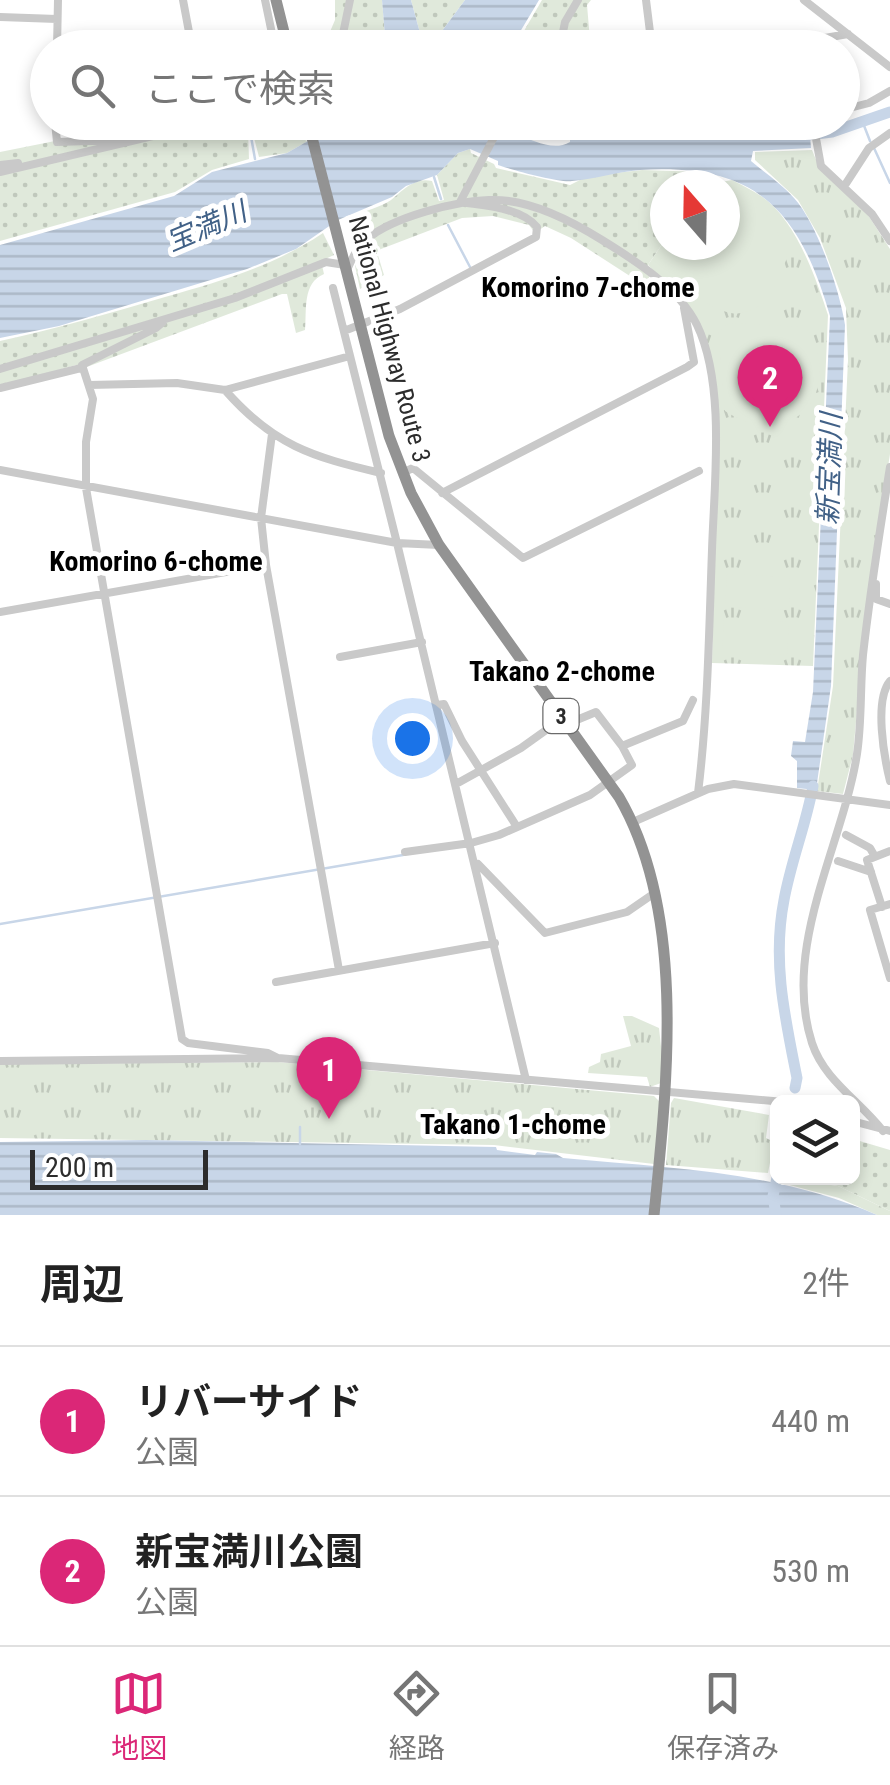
<!DOCTYPE html>
<html lang="ja">
<head>
<meta charset="utf-8">
<style>
  body { margin:0; font-family:"Roboto Condensed","Noto Sans JP",sans-serif; background:#f6f6f6; color:#222 }
  .controls { position:absolute; right:30px; bottom:30px; display:grid; overflow:hidden; border-radius:15px; box-shadow:0 5px 15px #0003 }
  .controls button { width:90px; height:90px; display:grid; place-items:center; padding:0; border:0; border-bottom:2px solid #e0e0e0; background:#fff; color:#222; font:50px sans-serif }
  .compass { position:absolute; left:650px; top:170px; width:90px; height:90px; border-radius:50%; background:#fff; box-shadow:0 5px 15px #0003; rotate:340deg }
  .scale { position:absolute; left:30px; bottom:25px; width:178px; box-sizing:border-box; padding-left:10px; border:5px solid #2c2c2c; border-top:0; font-size:28px; line-height:35px; white-space:nowrap; color:#2c2c2c; -webkit-text-stroke:8px #fff; paint-order:stroke }
  .you { position:absolute; left:412px; top:738px; width:35px; height:35px; margin:-25px; border:8px solid #fff; border-radius:50%; background:#1a73e8; box-shadow:0 0 0 15px #1a73e833 }
  .badge { display:grid; place-items:center; width:65px; height:65px; border-radius:50%; background:#db2777; color:#fff; font-size:32px; font-weight:700 }
  .pin { position:absolute; translate:-50% -82px; filter:drop-shadow(0 2px 5px #0008) }
  .pin::after { content:''; position:absolute; top:52px; width:35px; height:30px; background:inherit; clip-path:polygon(0 0,100% 0,50% 100%) }
  .list { margin:0; padding:0; list-style:none }
  h2 { display:flex; justify-content:space-between; align-items:center; height:130px; margin:0; padding:0 40px; font-size:42px }
  h2 small { font-size:32px; font-weight:400; color:#767676 }
  .list li { display:grid; grid-template-columns:65px 1fr auto; gap:30px; align-items:center; box-sizing:border-box; height:150px; padding:0 40px; border-top:2px solid #e0e0e0 }
  .list b { display:block; font-size:38px; white-space:nowrap }
  .list p { margin:0; font-size:32px; white-space:nowrap; color:#767676 }
  .list em { font-size:32px; font-style:normal; color:#767676 }
  .icon { flex:none; width:55px; height:55px; fill:none; stroke:currentColor; stroke-width:2; stroke-linecap:round; stroke-linejoin:round }
  .map { position:relative; flex:none; width:890px; height:1215px; overflow:hidden }
  .search { position:absolute; background:#fff; box-shadow:0 5px 15px #0003; left:30px; right:30px; top:30px; height:110px; display:flex; align-items:center; gap:25px; box-sizing:border-box; padding:0 35px; border-radius:55px; color:#767676; font-size:38px }
  .sheet { height:430px; background:#fff }
  nav { display:flex; justify-content:space-around; align-items:center; box-sizing:border-box; height:140px; border-top:2px solid #e0e0e0; background:#fff; font-size:28px; color:#767676 }
  nav a { display:grid; justify-items:center; gap:5px }
  nav .on { color:#db2777 }
  .map>svg:first-child { display:block }
</style>
</head>
<body>
<div class="map">
<svg width="890" height="1215" viewBox="0 0 890 1215">
  <defs>
    <pattern id="grass-dots" width="8" height="8" patternUnits="userSpaceOnUse" patternTransform="scale(2.5)"><rect width="8" height="8" fill="#e0e9db"/><path d="M2 2h.1M6 6h.1" fill="none" stroke="#c0c8bc" stroke-width="1.8" stroke-linecap="round"/></pattern>
    <pattern id="forest-crowns" width="20" height="18" patternUnits="userSpaceOnUse" patternTransform="scale(2.5)"><rect width="20" height="18" fill="#e0e9db"/><path d="M2 6a3 3 0 1 1 6 0M12 15a3 3 0 1 1 6 0" fill="none" stroke="#c0c8bc"/></pattern>
    <pattern id="park-tufts" width="24" height="20" patternUnits="userSpaceOnUse" patternTransform="scale(2.5)"><rect width="24" height="20" fill="#e0e9db"/><path d="M3 7l-1-3M5 7V3M7 7l1-3M15 17l-1-3M17 17v-4M19 17l1-3" fill="none" stroke="#c0c8bc"/></pattern>
    <pattern id="water-rules" width="6" height="5" patternUnits="userSpaceOnUse" patternTransform="scale(2.5)"><rect width="6" height="5" fill="#c8d6e8"/><path d="M0 2.5h6" fill="none" stroke="#acb8c7"/></pattern>
  </defs>
  <rect width="100%" height="100%" fill="#fff"/>
  <!-- grass -->
  <path fill="url(#grass-dots)" d="M 335,0 L 382,0 L 386,47 L 323,48 L 335,20 Z
    M 411,0 L 465,0 L 439,35 L 428,38 L 420,33 Z
    M 542,0 L 591,0 L 587,5 L 590,40 L 605,47 L 514,48 Z
    M 149,122 L 298,123 L 306,141 L 321,132 L 319,123 L 339,123 L 287,153 L 259,157 L 252,130 L 248,131 L 249,159 L 212,170 L 175,192 L 0,241 L 0,152 L 120,128 L 123,123 Z
    M 470,149 L 471,153 L 494,164 L 496,168 L 570,185 L 588,176 L 642,170 L 705,172 L 701,185 L 665,185 L 665,240 L 648,265 L 650,289 L 571,238 L 545,226 L 535,233 L 529,225 L 493,216 L 462,218 L 381,249 L 377,252 L 384,275 L 360,289 L 355,266 L 360,252 L 352,246 L 350,237 L 358,230 L 353,216 C 365,211 381,207 391,200 C 403,191 413,177 432,181 L 439,201 L 444,200 L 437,175 L 458,153 Z
    M 323,233 L 334,255 L 321,261 L 324,274 C 302,283 307,310 305,330 L 296,333 L 287,294 L 282,294 L 84,368 L 76,365 L 0,386 L 0,341 C 56,329 110,313 165,297 C 221,281 274,266 323,233 Z
    M 853,1139 L 890,1150 L 890,1211 L 838,1186 L 795,1178 L 852,1178 Z"/>
  <!-- forest -->
  <path fill="url(#forest-crowns)" d="M 783,1178 L 838,1186 L 890,1211 L 890,1215 L 877,1215 L 839,1198 L 782,1183 Z"/>
  <!-- park -->
  <path fill="url(#park-tufts)" d="M 812,150 L 819,167 L 868,215 L 890,249 L 890,454 L 866,609 L 853,755 L 843,794 L 817,791 L 833,686 L 848,360 L 846,308 L 820,238 L 798,200 L 755,160 L 755,152 Z
    M 732,180 C 742,185 752,190 761,196 C 795,218 816,278 828,315 L 813,666 L 712,663 L 717,453 L 706,341 L 689,306 L 648,265 L 665,240 L 665,245 L 725,245 L 725,185 L 704,185 Z
    M 623,1016 L 632,1016 L 659,1028 L 663,1065 L 661,1083 L 650,1087 L 647,1077 L 588,1073 L 589,1067 L 600,1062 L 601,1054 L 631,1046 Z
    M 278,1062 L 654,1096 L 660,1102 L 654,1164 L 494,1145 L 0,1138 L 0,1064 Z
    M 674,1098 L 769,1115 L 766,1138 L 774,1142 L 768,1173 L 666,1165 L 671,1103 Z"/>
  <!-- pitch -->
  <path fill="#e0e9db" d="M 725,199 C 762,198 778,225 787,258 L 769,300 C 759,306 744,316 731,313 C 710,310 670,279 661,260 L 668,245 L 725,245 Z
    M 729,323 L 806,327 C 846,390 793,455 725,411 L 718,332 Z
    M 727,574 L 790,577 L 789,610 L 725,607 Z
    M 724,619 L 789,622 L 787,655 L 722,652 Z"/>
  <!-- water -->
  <path fill="url(#water-rules)" d="M 382,0 L 411,0 L 420,33 L 428,38 L 439,35 L 465,0 L 539,0 L 511,47 L 386,48 Z
    M 616,122 L 707,122 L 746,131 L 809,123 L 811,148 L 753,151 L 751,161 C 765,173 782,184 794,198 C 817,223 840,291 845,325 L 831,686 L 816,790 L 797,788 L 797,761 L 791,756 L 793,741 L 805,742 L 813,692 L 830,316 C 799,209 756,163 640,170 C 617,172 595,179 572,181 C 560,183 512,170 498,165 L 498,161 L 470,149 L 458,153 L 437,175 L 406,186 L 392,197 L 338,220 L 296,249 L 247,269 L 59,326 L 0,338 L 0,245 L 174,196 L 212,172 L 287,153 L 339,123 L 484,123 L 513,136 L 516,134 C 533,140 553,152 570,142 L 570,138 L 557,132 L 562,123 L 599,126 Z
    M 146,1140 L 496,1147 L 497,1150 L 535,1155 L 537,1152 L 556,1154 L 563,1158 C 669,1168 778,1171 877,1215 L 0,1215 L 0,1142 Z"/>
  <g fill="none" stroke-linecap="round" stroke-linejoin="round">
    <!-- stream -->
    <path stroke="#c8d6e8" stroke-width="2.5" d="M 863,123 L 870,141
      M 250,131 L 255,159
      M 874,148 L 890,183
      M 434,177 L 441,199
      M 448,225 L 470,267
      M 0,924 L 403,855
      M 300,1144 L 300,1127"/>
    <!-- river -->
    <path stroke="#c8d6e8" stroke-width="11" d="M 808,135 L 832,132 L 890,112
      M 795,1088 L 797,1078 C 785,1018 772,961 784,900 C 791,861 806,825 813,786
      M 776,1215 L 773,1196 L 778,1173"/>
    <!-- minor -->
    <path stroke="#c9c9c9" stroke-width="8" d="M 183,0 L 192,48
      M 265,0 L 275,48
      M 646,0 L 652,48
      M 804,0 L 890,67
      M 0,17 L 57,19
      M 562,37 L 582,48
      M 57,48 L 58,0
      M 340,48 L 350,0
      M 549,48 L 562,37 L 565,22 L 578,0
      M 767,48 L 848,34
      M 842,110 L 869,103 L 890,91
      M 55,122 L 57,142 L 118,140
      M 813,122 L 821,166 L 872,214 L 890,241
      M 0,165 L 18,163
      M 0,172 L 212,122
      M 845,185 L 869,148 L 890,133
      M 347,270 C 352,259 357,247 367,239 C 393,217 456,201 489,200 C 528,198 570,220 602,240 C 636,261 679,288 697,325 C 726,385 714,485 712,550 C 709,631 708,712 698,793
      M 163,322 L 156,328 L 82,365 L 93,399 L 86,442 L 86,488 L 182,1039 L 188,1043 L 268,1053 L 278,1058
      M 344,331 L 400,309 L 536,237 L 537,227 C 520,207 485,206 460,202 L 502,122
      M 0,369 L 235,298 L 326,262 L 345,265
      M 89,385 L 177,383 L 225,390 L 350,356
      M 0,388 L 81,368
      M 225,390 C 273,445 312,457 381,473
      M 272,434 L 261,518 L 266,565 L 339,970
      M 0,470 L 397,543 L 333,288
      M 402,473 L 413,468 L 523,558 L 699,471
      M 442,493 L 687,367 L 694,362 L 684,308
      M 439,545 L 397,543 L 526,1080
      M 876,584 L 876,599 L 890,604
      M 0,612 L 266,565
      M 340,657 L 422,642
      M 890,681 C 874,700 884,757 890,781
      M 437,705 L 444,704 L 462,741 L 517,827
      M 567,724 L 596,712 L 622,746
      M 456,784 L 521,748 L 563,718
      M 633,822 L 708,789 L 734,784 L 890,805
      M 846,835 L 870,848 L 874,855
      M 405,852 L 471,843 L 499,835 L 590,795 L 632,765 L 622,746 L 683,721 L 693,700
      M 838,861 L 871,872
      M 478,864 L 545,933 L 627,912 L 656,892
      M 890,904 L 870,910 L 890,978
      M 882,907 L 867,860 L 890,851
      M 276,982 L 495,943
      M 0,1061 L 278,1058 L 784,1102
      M 852,1121 L 890,1131
      M 883,1131 C 860,1101 824,1080 812,1043 C 781,947 843,845 857,754 C 862,721 860,688 863,655 C 870,592 880,529 890,467"/>
    <!-- highway -->
    <path stroke="#939393" stroke-width="11" d="M 276,0 L 288,48
      M 308,122 L 389,436 L 411,493 L 439,545 L 619,797 C 687,914 667,1085 654,1215"/>
  </g>
  <g text-anchor="middle" stroke-width="10" stroke-linejoin="round" paint-order="stroke">
    <!-- shield labels -->
    <rect fill="#fff" stroke="#6b6b6b" stroke-width="2.5" x="543.5" y="699" width="35" height="34" rx="8"/>
    <g font-size="22" font-weight="bold" fill="#2c2c2c">
      <text x="561" y="724">3</text>
    </g>
    <!-- street labels -->
    <g font-size="25" fill="#2c2c2c" stroke="#fff">
      <text transform="translate(390 339) rotate(75)" y="9">National Highway Route 3</text>
    </g>
    <!-- water labels -->
    <g font-size="28" font-style="italic" fill="#416187" stroke="#fff">
      <text transform="translate(206 226) rotate(-23)" y="10">宝満川</text>
      <text transform="translate(829 469) rotate(-88)" y="10">新宝満川</text>
    </g>
    <!-- neighbourhood labels -->
    <g font-size="28" font-weight="bold" fill="#000" stroke="#fff">
      <text x="588" y="297">Komorino 7-chome</text>
      <text x="156" y="571">Komorino 6-chome</text>
      <text x="562" y="681">Takano 2-chome</text>
      <text x="513" y="1134">Takano 1-chome</text>
    </g>
  </g>
</svg>
<div class="controls">
<button><svg class="icon" aria-label="layers" viewBox="0 0 24 24"><path d="M12 4l9 5-9 5-9-5zM3 14l9 5 9-5"/></svg></button>
</div>
<svg class="compass" viewBox="-18 -18 36 36"><path d="M0-13l5 13h-10z" fill="#e53935"/><path d="M0 13l5-13h-10z" fill="#767676"/></svg>
<div class="scale">200 m</div>
<div class="you"></div>
<div class="pin badge" style="left:329px;top:1119px">1</div>
<div class="pin badge" style="left:770px;top:427px">2</div>
<div class="search"><svg class="icon" aria-label="search" viewBox="0 0 24 24"><circle cx="10" cy="10" r="6"/><path d="M15 15l6 6"/></svg>ここで検索</div>
</div>
<section class="sheet">
<h2>周辺<small>2件</small></h2>
<ul class="list">
<li><span class="badge">1</span><div><b>リバーサイド</b><p>公園</p></div><em>440 m</em></li>
<li><span class="badge">2</span><div><b>新宝満川公園</b><p>公園</p></div><em>530 m</em></li>
</ul>
</section>
<nav>
<a class="on"><svg class="icon" aria-label="map" viewBox="0 0 24 24"><path d="M3 6l6-2 6 2 6-2v14l-6 2-6-2-6 2zM9 4v14M15 6v14"/></svg>地図</a>
<a><svg class="icon" aria-label="directions" viewBox="0 0 24 24"><path d="M12 3l9 9-9 9-9-9zM9 14v-3h6M13 9l2 2-2 2"/></svg>経路</a>
<a><svg class="icon" aria-label="saved" viewBox="0 0 24 24"><path d="M7 4h10v16l-5-4-5 4z"/></svg>保存済み</a>
</nav>
</body>
</html>
